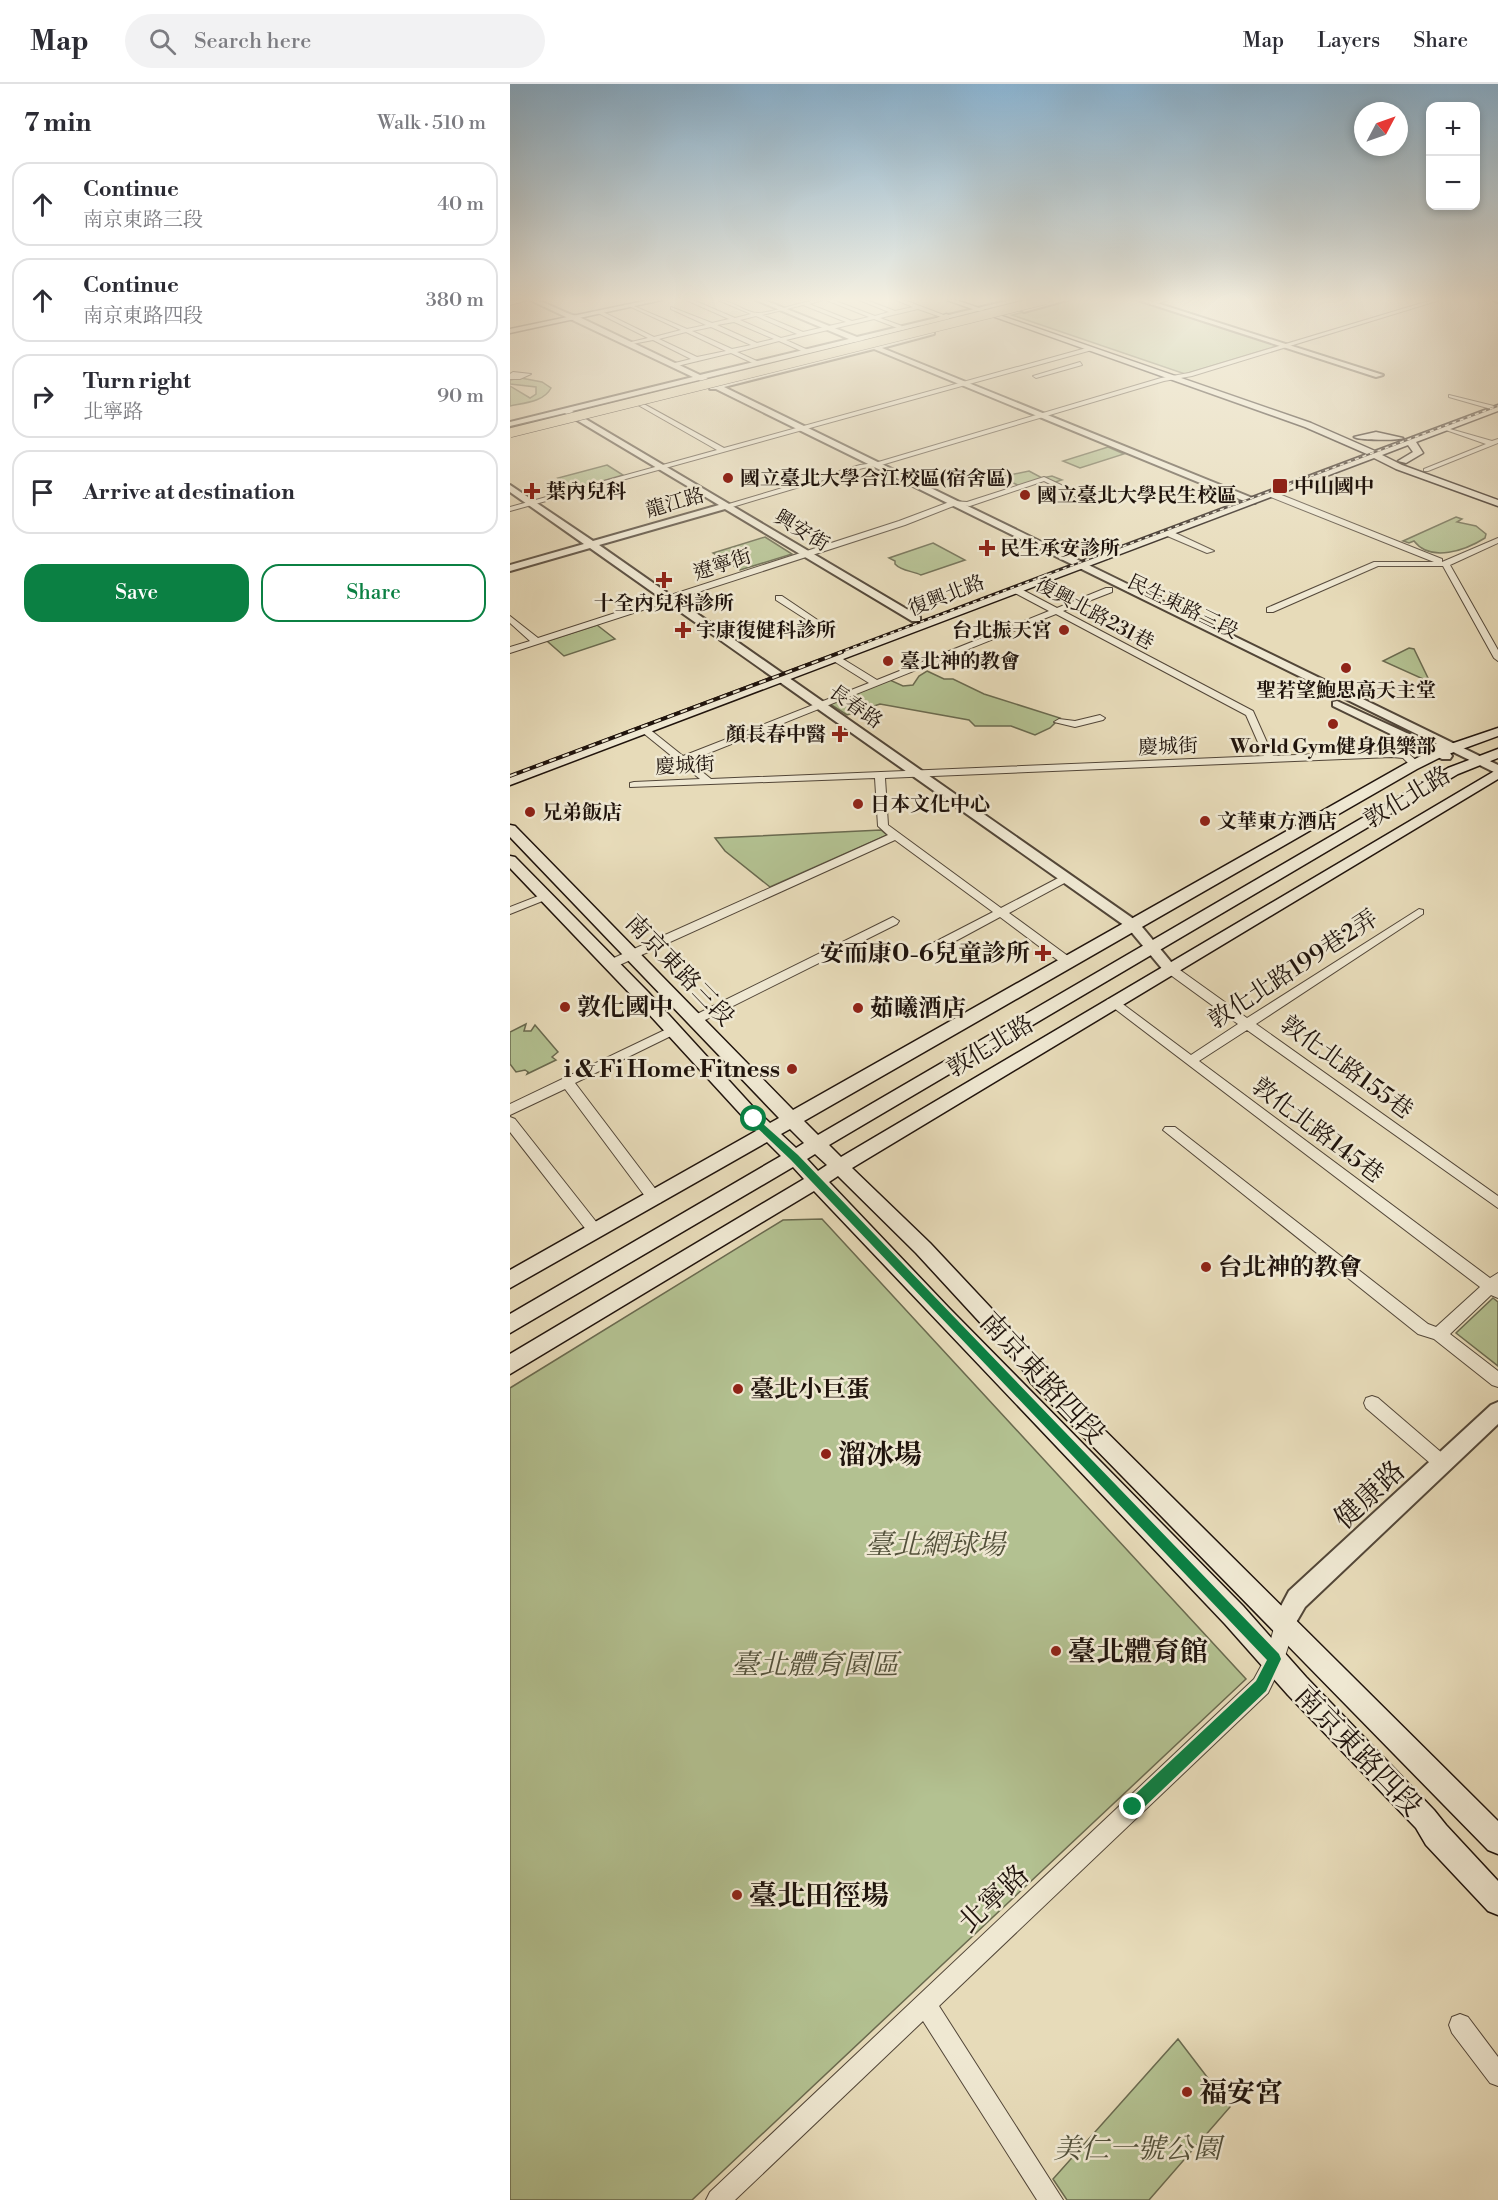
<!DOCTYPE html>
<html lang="en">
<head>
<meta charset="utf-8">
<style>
  body { margin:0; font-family:"Libre Bodoni","Noto Serif TC",serif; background:#f2f2f3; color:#2b2b33 }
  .controls { position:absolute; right:18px; top:18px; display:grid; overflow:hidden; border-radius:12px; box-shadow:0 3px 9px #0003 }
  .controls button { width:54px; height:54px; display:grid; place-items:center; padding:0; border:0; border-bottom:2px solid #e1e1e2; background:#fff; color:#2b2b33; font:30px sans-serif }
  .compass { position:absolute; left:844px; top:18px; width:54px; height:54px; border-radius:50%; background:#fff; box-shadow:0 3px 9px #0003; rotate:49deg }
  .stop { position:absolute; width:18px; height:18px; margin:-14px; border:4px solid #0b8043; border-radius:50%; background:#fff }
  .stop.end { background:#0b8043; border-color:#fff; box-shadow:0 2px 6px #0008 }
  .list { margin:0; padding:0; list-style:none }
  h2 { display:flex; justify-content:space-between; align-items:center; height:78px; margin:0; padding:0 24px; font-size:26px }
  h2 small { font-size:20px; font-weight:400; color:#7c7c81 }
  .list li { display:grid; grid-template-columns:39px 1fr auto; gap:18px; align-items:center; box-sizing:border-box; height:84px; margin:0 12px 12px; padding:0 12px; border:2px solid #e1e1e2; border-radius:18px }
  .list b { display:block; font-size:22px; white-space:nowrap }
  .list p { margin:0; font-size:20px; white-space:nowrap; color:#7c7c81 }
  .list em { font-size:20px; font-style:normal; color:#7c7c81 }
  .actions { display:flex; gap:12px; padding:18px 24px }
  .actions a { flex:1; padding:14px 0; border:2px solid #0b8043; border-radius:18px; text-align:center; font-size:21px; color:#0b8043 }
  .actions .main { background:#0b8043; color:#fff }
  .icon { flex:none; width:33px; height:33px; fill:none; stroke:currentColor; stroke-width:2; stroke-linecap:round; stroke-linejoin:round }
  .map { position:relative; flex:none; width:988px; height:2116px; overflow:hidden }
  header { display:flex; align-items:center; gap:36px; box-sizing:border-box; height:84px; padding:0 30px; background:#fff; border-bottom:2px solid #e1e1e2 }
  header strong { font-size:28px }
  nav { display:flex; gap:33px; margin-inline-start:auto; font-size:21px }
  .search { width:420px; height:54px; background:#f2f2f3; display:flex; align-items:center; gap:15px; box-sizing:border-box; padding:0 21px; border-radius:33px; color:#7c7c81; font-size:22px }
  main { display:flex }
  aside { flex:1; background:#fff }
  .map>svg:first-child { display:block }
</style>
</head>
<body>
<header>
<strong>Map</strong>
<div class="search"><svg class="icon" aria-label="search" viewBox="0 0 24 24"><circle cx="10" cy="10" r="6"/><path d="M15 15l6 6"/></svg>Search here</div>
<nav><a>Map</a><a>Layers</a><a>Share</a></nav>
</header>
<main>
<aside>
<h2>7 min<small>Walk · 510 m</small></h2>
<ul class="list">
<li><svg class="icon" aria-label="ahead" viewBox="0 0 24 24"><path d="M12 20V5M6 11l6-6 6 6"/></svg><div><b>Continue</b><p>南京東路三段</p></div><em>40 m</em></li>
<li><svg class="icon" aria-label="ahead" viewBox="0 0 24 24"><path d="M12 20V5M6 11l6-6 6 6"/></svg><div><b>Continue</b><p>南京東路四段</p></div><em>380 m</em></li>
<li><svg class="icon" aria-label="right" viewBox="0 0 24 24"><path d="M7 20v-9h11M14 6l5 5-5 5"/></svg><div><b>Turn right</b><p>北寧路</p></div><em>90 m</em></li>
<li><svg class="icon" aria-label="arrive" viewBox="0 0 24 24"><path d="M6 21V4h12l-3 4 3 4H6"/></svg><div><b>Arrive at destination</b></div></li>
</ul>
<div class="actions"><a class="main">Save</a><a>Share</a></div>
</aside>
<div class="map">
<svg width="988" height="2116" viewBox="0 0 988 2116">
  <rect width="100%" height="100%" fill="#e7dbb9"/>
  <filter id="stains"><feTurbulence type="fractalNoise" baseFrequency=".00333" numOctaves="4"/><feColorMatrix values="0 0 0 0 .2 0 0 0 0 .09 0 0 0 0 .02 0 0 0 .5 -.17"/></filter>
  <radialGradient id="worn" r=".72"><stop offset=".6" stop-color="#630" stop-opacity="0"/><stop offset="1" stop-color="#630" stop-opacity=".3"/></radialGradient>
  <!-- green -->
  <path fill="#b3c191" stroke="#6a6a4f" stroke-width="1.5" d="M 562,216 L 626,216 L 770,261 L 675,290 L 502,231 Z
    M 11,294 L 32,298 L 41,304 C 34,318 14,319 0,322 L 0,302 L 20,314 L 26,310 L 26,303 L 0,300 L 0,296 Z
    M 598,363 L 614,370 L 570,384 L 553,377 Z
    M 97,381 L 113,391 L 65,405 L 48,394 Z
    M 519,387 L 532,394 L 542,392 L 552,396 L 542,399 L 534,396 L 512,403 L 490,393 Z
    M 946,433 L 952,435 L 947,438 L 966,442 L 976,450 L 975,454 C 956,466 921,479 904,457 L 899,459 L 893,457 Z
    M 255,453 L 282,470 L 230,486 L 203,469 Z
    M 423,459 L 455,476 L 411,491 C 403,487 391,487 385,480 L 385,477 L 379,474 Z
    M 87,541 L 105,555 L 54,572 L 37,557 Z
    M 899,564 L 904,565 L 918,594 L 913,595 L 873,577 Z
    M 417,587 L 434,595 L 443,595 L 474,610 L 550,634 L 540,644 L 525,651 L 501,642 L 465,642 L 459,636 L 370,620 L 337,631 L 320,620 L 380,596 L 393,602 L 403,601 L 409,592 Z
    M 371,746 L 377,751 L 260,803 L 215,767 L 205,754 Z
    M 16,940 L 14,947 L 21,947 L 25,941 L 48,968 L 42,973 L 46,976 L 17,990 L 18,988 L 15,986 L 6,988 L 0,980 L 0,948 Z
    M 312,1135 L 736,1595 L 182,2116 L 0,2116 L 0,1304 L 273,1136 Z
    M 983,1214 L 988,1218 L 988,1282 L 946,1249 Z
    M 668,1955 L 720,2023 L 639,2116 L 557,2116 L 543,2095 Z"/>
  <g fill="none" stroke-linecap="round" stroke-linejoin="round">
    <!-- minor casing -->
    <g stroke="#524638" stroke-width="2">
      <path id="minor" d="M 8,216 L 18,216 L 0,221 L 0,217 Z
        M 176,216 L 183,216 L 225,234 L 241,230 L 208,216 C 223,216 235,229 248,229 C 271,228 290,216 313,216 L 299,220 L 342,237 L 359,233 L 316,216 L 323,216 L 365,232 L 379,228 L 349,216 L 356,216 L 385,227 L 403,223 L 386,216 L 394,216 L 439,233 L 434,234 L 408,225 L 370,234 L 392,242 L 390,245 L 364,235 L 276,256 L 298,266 L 296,269 L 269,257 L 227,268 L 249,278 L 247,281 L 221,269 L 163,283 L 161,280 L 181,275 L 143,256 L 117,261 L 117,259 L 138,254 L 86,228 L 91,227 L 144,253 L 171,246 L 119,222 L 119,220 L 177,245 L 196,241 L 161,225 L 161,223 L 202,239 L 219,235 ZM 293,221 L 336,238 L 293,248 L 252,231 ZM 246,232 L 287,250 L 271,254 L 230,236 ZM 224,238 L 264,255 L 247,259 L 207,241 ZM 201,243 L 241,261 L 222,265 L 182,247 ZM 176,248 L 216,267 L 187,273 L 149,255 Z
        M 649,216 L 659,216 L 642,221 L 639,219 Z
        M 922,216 L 930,216 L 682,292 L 654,297 L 368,382 L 353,384 L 219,424 L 212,422 L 350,381 L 365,379 L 651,294 L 679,289 Z
        M 580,263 L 582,266 L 0,427 L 0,423 L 207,366 L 128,321 L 128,319 L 132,319 L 214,364 Z
        M 570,278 L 572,281 L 526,294 L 523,292 Z
        M 3,288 L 21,290 L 10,295 L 0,295 L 0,290 Z
        M 939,311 L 988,323 L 988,327 L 939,313 Z
        M 933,343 L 982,357 L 988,355 L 988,359 L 918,387 L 914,387 L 914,385 L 976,360 L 933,345 Z
        M 534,393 L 579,414 L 572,416 L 534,397 L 460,422 L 446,421 L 395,441 L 0,569 L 0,563 L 20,557 L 0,539 L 0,532 L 28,554 L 389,437 L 442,417 L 457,418 Z
        M 758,408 L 764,408 L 932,475 L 932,478 L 988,454 L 988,459 L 940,481 L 988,566 L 988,577 L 984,574 L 933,482 L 868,482 L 763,528 L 757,528 L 757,524 L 864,478 L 924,478 L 758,412 Z
        M 655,447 L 661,447 L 704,467 L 697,469 L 655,451 Z
        M 503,504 L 509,504 L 547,524 L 596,504 L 602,504 L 602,508 L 553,527 L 743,627 L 763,672 L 882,667 L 899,670 L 908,678 L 907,682 L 899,684 L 898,679 L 893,674 L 882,673 L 375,694 L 378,741 L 491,824 L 552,792 L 560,792 L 560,796 L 499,829 L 562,875 L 564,878 L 562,881 L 554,881 L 490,833 L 427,867 L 419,867 L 417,864 L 419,861 L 483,828 L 385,756 L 105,883 L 97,883 L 95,880 L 97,877 L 378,751 L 368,742 L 365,694 L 120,703 L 120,699 L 124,698 L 190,695 L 132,648 L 132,644 L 138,644 L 173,672 L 359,599 L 322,576 L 322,572 L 328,572 L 367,596 L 539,527 L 503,508 ZM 546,530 L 736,631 L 754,672 L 201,695 L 179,677 Z
        M 266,512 L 272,512 L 312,539 L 305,541 L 266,516 Z
        M 590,631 L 595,634 L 593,636 L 565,643 L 544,638 L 549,635 L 565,637 Z
        M 896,660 L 942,660 L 947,663 L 942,666 L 893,665 L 891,663 Z
        M 36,809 L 40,810 L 40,814 L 0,830 L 0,823 Z
        M 909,825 L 913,826 L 913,830 L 746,940 L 988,1112 L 988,1124 L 737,946 L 689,977 L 980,1194 L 988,1189 L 988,1214 L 981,1211 L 940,1250 L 988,1287 L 988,1303 L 982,1301 L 924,1255 L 908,1250 L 653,1046 L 655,1043 L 665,1043 L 918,1240 L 926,1243 L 970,1203 L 596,918 L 598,915 L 606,915 L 681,971 L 728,940 L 655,887 L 653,884 L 655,881 L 663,881 L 737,934 Z
        M 383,833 L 389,837 L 387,840 L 189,939 L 181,939 L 179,936 L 181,933 Z
        M 161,943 L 165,944 L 167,947 L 165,950 L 65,999 L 150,1111 L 152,1115 L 150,1119 L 140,1119 L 55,1005 L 0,1031 L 0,1020 Z
        M 0,1033 L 5,1035 L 91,1144 L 93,1148 L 91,1152 L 81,1152 L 0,1048 Z
        M 862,1312 L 868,1314 L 939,1375 L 941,1380 L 939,1385 L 933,1388 L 927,1385 L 856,1324 L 854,1319 L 856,1314 Z
        M 773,1530 L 779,1533 C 788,1553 767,1590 758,1609 L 429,1922 L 553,2116 L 527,2116 L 413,1937 L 225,2116 L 196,2116 L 200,2108 L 744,1595 L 756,1573 L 767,1533 Z
        M 950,1930 L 958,1933 L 988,1973 L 988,2002 L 980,1999 L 942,1949 L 939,1941 L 942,1933 Z"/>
    </g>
    <!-- tertiary casing -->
    <g stroke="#524638" stroke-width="4">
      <path id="tertiary" d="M 20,216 C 36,216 51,229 67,232 L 190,291 L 339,255 L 246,216 L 254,216 L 347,253 L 501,216 L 511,216 L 353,256 L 365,261 L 424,248 L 424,250 L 372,264 L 745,415 L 745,419 L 739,419 L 364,265 L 214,303 L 988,681 L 988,690 L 206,305 L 200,305 L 200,302 L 189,296 L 62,327 L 410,533 L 410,537 L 402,537 L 215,425 L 89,461 L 628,838 L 666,884 L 659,889 L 654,887 L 618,844 L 80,464 L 0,487 L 0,481 L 74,460 L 0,408 L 0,401 L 83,457 L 209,421 L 55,329 L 0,342 L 0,338 L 183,293 ZM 345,258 L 358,263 L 207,300 L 196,294 Z
        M 547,216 L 557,216 L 514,228 L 511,226 Z
        M 628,216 L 637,216 L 873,291 L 866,293 Z
        M 984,216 L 988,216 L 988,218 L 985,217 Z
        M 827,617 L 940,669 L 942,672 L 940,675 L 932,675 L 823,622 L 823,618 Z
        M 988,1318 L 988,1340 L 795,1523 L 781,1547 L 773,1550 L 765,1547 L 762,1539 L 779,1507 L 981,1321 Z"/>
    </g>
    <!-- secondary casing -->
    <g stroke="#20140d" stroke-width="3">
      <path id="secondary" d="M 139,216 L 152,216 L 0,249 L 0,245 Z
        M 437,216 L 446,216 L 801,339 L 865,367 L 988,321 L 988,327 L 906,358 L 913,369 L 896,379 L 888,377 L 903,368 L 898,361 L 872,371 L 892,381 L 988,416 L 988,422 L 886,385 L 864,374 L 0,701 L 0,692 L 857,370 L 795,343 Z
        M 866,348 L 893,354 C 889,357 848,356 844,353 Z
        M 988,644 L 988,652 L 933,672 L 907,685 L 294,1037 L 308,1051 L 938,684 L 988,665 L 988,674 L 948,690 L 319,1061 L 331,1073 L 988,685 L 988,695 L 342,1084 L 420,1159 L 525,1271 L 535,1287 L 988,1737 L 988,1770 L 978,1766 L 521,1299 L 511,1283 L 406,1169 L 328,1092 L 319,1098 L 439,1224 L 733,1522 L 796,1593 L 924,1726 L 936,1741 L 988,1797 L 988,1831 L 978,1827 L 916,1761 L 906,1744 L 778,1611 L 715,1540 L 304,1107 L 0,1290 L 0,1270 L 294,1095 L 283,1083 L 0,1249 L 0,1230 L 271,1072 L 257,1058 L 0,1204 L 0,1186 L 246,1047 L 126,916 L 0,784 L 0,772 L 5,773 L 138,908 L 244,1024 L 260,1039 L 269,1034 L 0,753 L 0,741 L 5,742 L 283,1026 L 897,679 L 923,666 ZM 280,1045 L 294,1059 L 286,1064 L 271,1050 ZM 305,1070 L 317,1081 L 308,1087 L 297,1075 Z"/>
    </g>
    <!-- trunk casing -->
    <g stroke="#20140d" stroke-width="3">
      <path id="trunk" d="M 436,230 L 439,231 L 439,235 L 413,245 L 409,242 Z"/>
    </g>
    <!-- minor -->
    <use href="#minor" fill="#efe8d2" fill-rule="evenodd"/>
    <!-- tertiary -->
    <use href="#tertiary" fill="#efe8d2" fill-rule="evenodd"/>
    <!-- secondary -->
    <use href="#secondary" fill="#efe8d2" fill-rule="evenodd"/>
    <!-- trunk -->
    <use href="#trunk" fill="#e7dbb9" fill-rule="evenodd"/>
    <!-- rail-far1 casing -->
    <g stroke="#20140d" stroke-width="2">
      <path id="rail-far1" d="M 328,569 L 988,322"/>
    </g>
    <!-- rail casing -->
    <g stroke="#20140d" stroke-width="4">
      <path id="rail" d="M 0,692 L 332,568"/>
    </g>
    <!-- rail-far1 -->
    <use href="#rail-far1" stroke="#efe8d2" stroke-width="1.5" stroke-dasharray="4" stroke-linecap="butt"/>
    <!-- rail -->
    <use href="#rail" stroke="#efe8d2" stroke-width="2" stroke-dasharray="7" stroke-linecap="butt"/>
    <!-- trunk-bridge casing -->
    <g stroke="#20140d" stroke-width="10" stroke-linecap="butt">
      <path id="trunk-bridge" d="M 0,349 L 535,216"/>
    </g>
    <!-- trunk-bridge -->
    <use href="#trunk-bridge" stroke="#e7dbb9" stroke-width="9"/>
  </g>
  <!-- sky -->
  <linearGradient id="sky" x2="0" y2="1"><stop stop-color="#8ab6d6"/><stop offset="0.42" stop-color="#f4efe0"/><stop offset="1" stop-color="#f4efe0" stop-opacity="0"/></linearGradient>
  <rect width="988" height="512" fill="url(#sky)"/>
  <!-- route -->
  <path fill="#0b8043" d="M 244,1032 L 288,1071 L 769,1570 L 771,1575 L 756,1607 L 629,1728 L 623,1730 L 618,1728 L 616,1723 L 618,1717 L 746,1597 L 757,1576 L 281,1076 L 241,1038 L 239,1035 Z"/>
  <!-- markers -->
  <g fill="#8f2418" stroke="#efe8d2" stroke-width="2">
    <circle cx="218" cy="394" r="6"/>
    <rect x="762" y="394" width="16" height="16" rx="3"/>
    <path d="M19 398h6v6h6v6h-6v6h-6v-6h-6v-6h6z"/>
    <circle cx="515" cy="411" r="6"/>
    <path d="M474 455h6v6h6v6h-6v6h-6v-6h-6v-6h6z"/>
    <path d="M151 487h6v6h6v6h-6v6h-6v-6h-6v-6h6z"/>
    <path d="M170 537h6v6h6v6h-6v6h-6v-6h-6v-6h6z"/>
    <circle cx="554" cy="546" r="6"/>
    <circle cx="378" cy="577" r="6"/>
    <circle cx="836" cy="584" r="6"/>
    <circle cx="823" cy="640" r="6"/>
    <path d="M327 641h6v6h6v6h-6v6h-6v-6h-6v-6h6z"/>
    <circle cx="348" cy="720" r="6"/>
    <circle cx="20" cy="728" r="6"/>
    <circle cx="695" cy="737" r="6"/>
    <path d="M530 860h6v6h6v6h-6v6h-6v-6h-6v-6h6z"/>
    <circle cx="55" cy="923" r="6"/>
    <circle cx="348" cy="924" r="6"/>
    <circle cx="282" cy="985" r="6"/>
    <circle cx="696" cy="1183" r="6"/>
    <circle cx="228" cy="1305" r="6"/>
    <circle cx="316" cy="1370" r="6"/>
    <circle cx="546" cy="1567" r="6"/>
    <circle cx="227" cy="1811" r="6"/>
    <circle cx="677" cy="2008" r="6"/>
  </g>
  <g text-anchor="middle" stroke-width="5" stroke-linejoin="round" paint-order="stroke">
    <!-- far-poi labels -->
    <g font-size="20" font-weight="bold" fill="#20140d" stroke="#efe8d2" text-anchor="start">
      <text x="230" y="401">國立臺北大學合江校區(宿舍區)</text>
      <text x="784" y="409">中山國中</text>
      <text x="36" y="414">葉內兒科</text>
      <text x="527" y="418">國立臺北大學民生校區</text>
      <text x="490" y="471">民生承安診所</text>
      <text x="154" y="526" text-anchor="middle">十全內兒科診所</text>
      <text x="186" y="553">宇康復健科診所</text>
      <text x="542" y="553" text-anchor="end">台北振天宮</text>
      <text x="390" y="584">臺北神的教會</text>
      <text x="836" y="613" text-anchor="middle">聖若望鮑思高天主堂</text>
      <text x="316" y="657" text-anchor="end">顏長春中醫</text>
      <text x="823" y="669" text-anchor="middle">World Gym健身俱樂部</text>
      <text x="360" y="727">日本文化中心</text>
      <text x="32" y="735">兄弟飯店</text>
      <text x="707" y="744">文華東方酒店</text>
    </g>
    <!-- far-street labels -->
    <g font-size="20" fill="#20140d" stroke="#efe8d2">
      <text transform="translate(165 418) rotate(-16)" y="7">龍江路</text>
      <text transform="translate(292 446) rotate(31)" y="7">興安街</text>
      <text transform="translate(212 480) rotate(-18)" y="7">遼寧街</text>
      <text transform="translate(436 511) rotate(-21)" y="7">復興北路</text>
      <text transform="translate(673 522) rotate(26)" y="7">民生東路三段</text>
      <text transform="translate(585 529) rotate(28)" y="7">復興北路231巷</text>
      <text transform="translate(346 622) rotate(35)" y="7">長春路</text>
      <text transform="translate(658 662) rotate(-2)" y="7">慶城街</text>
      <text transform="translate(175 681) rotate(-3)" y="7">慶城街</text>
    </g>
    <!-- street labels -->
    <g font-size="24" fill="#20140d" stroke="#efe8d2">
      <text transform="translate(897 713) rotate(-31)" y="8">敦化北路</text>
      <text transform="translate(783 885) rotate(-33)" y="8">敦化北路199巷2弄</text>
      <text transform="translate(170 886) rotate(46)" y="8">南京東路三段</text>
      <text transform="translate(480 962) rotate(-31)" y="8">敦化北路</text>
      <text transform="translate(837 983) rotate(36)" y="8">敦化北路155巷</text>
      <text transform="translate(808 1046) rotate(37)" y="8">敦化北路145巷</text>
    </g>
    <!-- poi labels -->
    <g font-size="24" font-weight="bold" fill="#20140d" stroke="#efe8d2" text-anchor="start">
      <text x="520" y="877" text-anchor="end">安而康0-6兒童診所</text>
      <text x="67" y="931">敦化國中</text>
      <text x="360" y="932">茹曦酒店</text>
      <text x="270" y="993" text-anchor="end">i &amp; Fi Home Fitness</text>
      <text x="708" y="1191">台北神的教會</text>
      <text x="240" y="1313">臺北小巨蛋</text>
    </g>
    <!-- near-street labels -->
    <g font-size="28" fill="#20140d" stroke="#efe8d2">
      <text transform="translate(533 1293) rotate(47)" y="10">南京東路四段</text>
      <text transform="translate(859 1410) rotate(-43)" y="10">健康路</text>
      <text transform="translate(849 1666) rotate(46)" y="10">南京東路四段</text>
      <text transform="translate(483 1814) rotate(-43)" y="10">北寧路</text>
    </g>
    <!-- near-poi labels -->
    <g font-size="28" font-weight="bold" fill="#20140d" stroke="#efe8d2" text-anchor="start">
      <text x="328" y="1380">溜冰場</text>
      <text x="558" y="1577">臺北體育館</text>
      <text x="239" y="1821">臺北田徑場</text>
      <text x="689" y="2018">福安宮</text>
    </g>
    <!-- near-park labels -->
    <g font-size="28" font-style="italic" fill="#53513b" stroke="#efe8d2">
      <text x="425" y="1470">臺北網球場</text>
      <text x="305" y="1590">臺北體育園區</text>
      <text x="627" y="2074">美仁一號公園</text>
    </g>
  </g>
  <rect width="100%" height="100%" filter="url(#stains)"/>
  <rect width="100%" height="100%" fill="url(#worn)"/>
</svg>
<div class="controls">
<button>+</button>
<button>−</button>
</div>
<svg class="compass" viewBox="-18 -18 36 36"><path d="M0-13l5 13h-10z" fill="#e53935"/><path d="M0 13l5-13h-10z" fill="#7c7c81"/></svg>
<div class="stop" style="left:244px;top:1035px"></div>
<div class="stop end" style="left:623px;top:1723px"></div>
</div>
</main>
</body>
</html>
